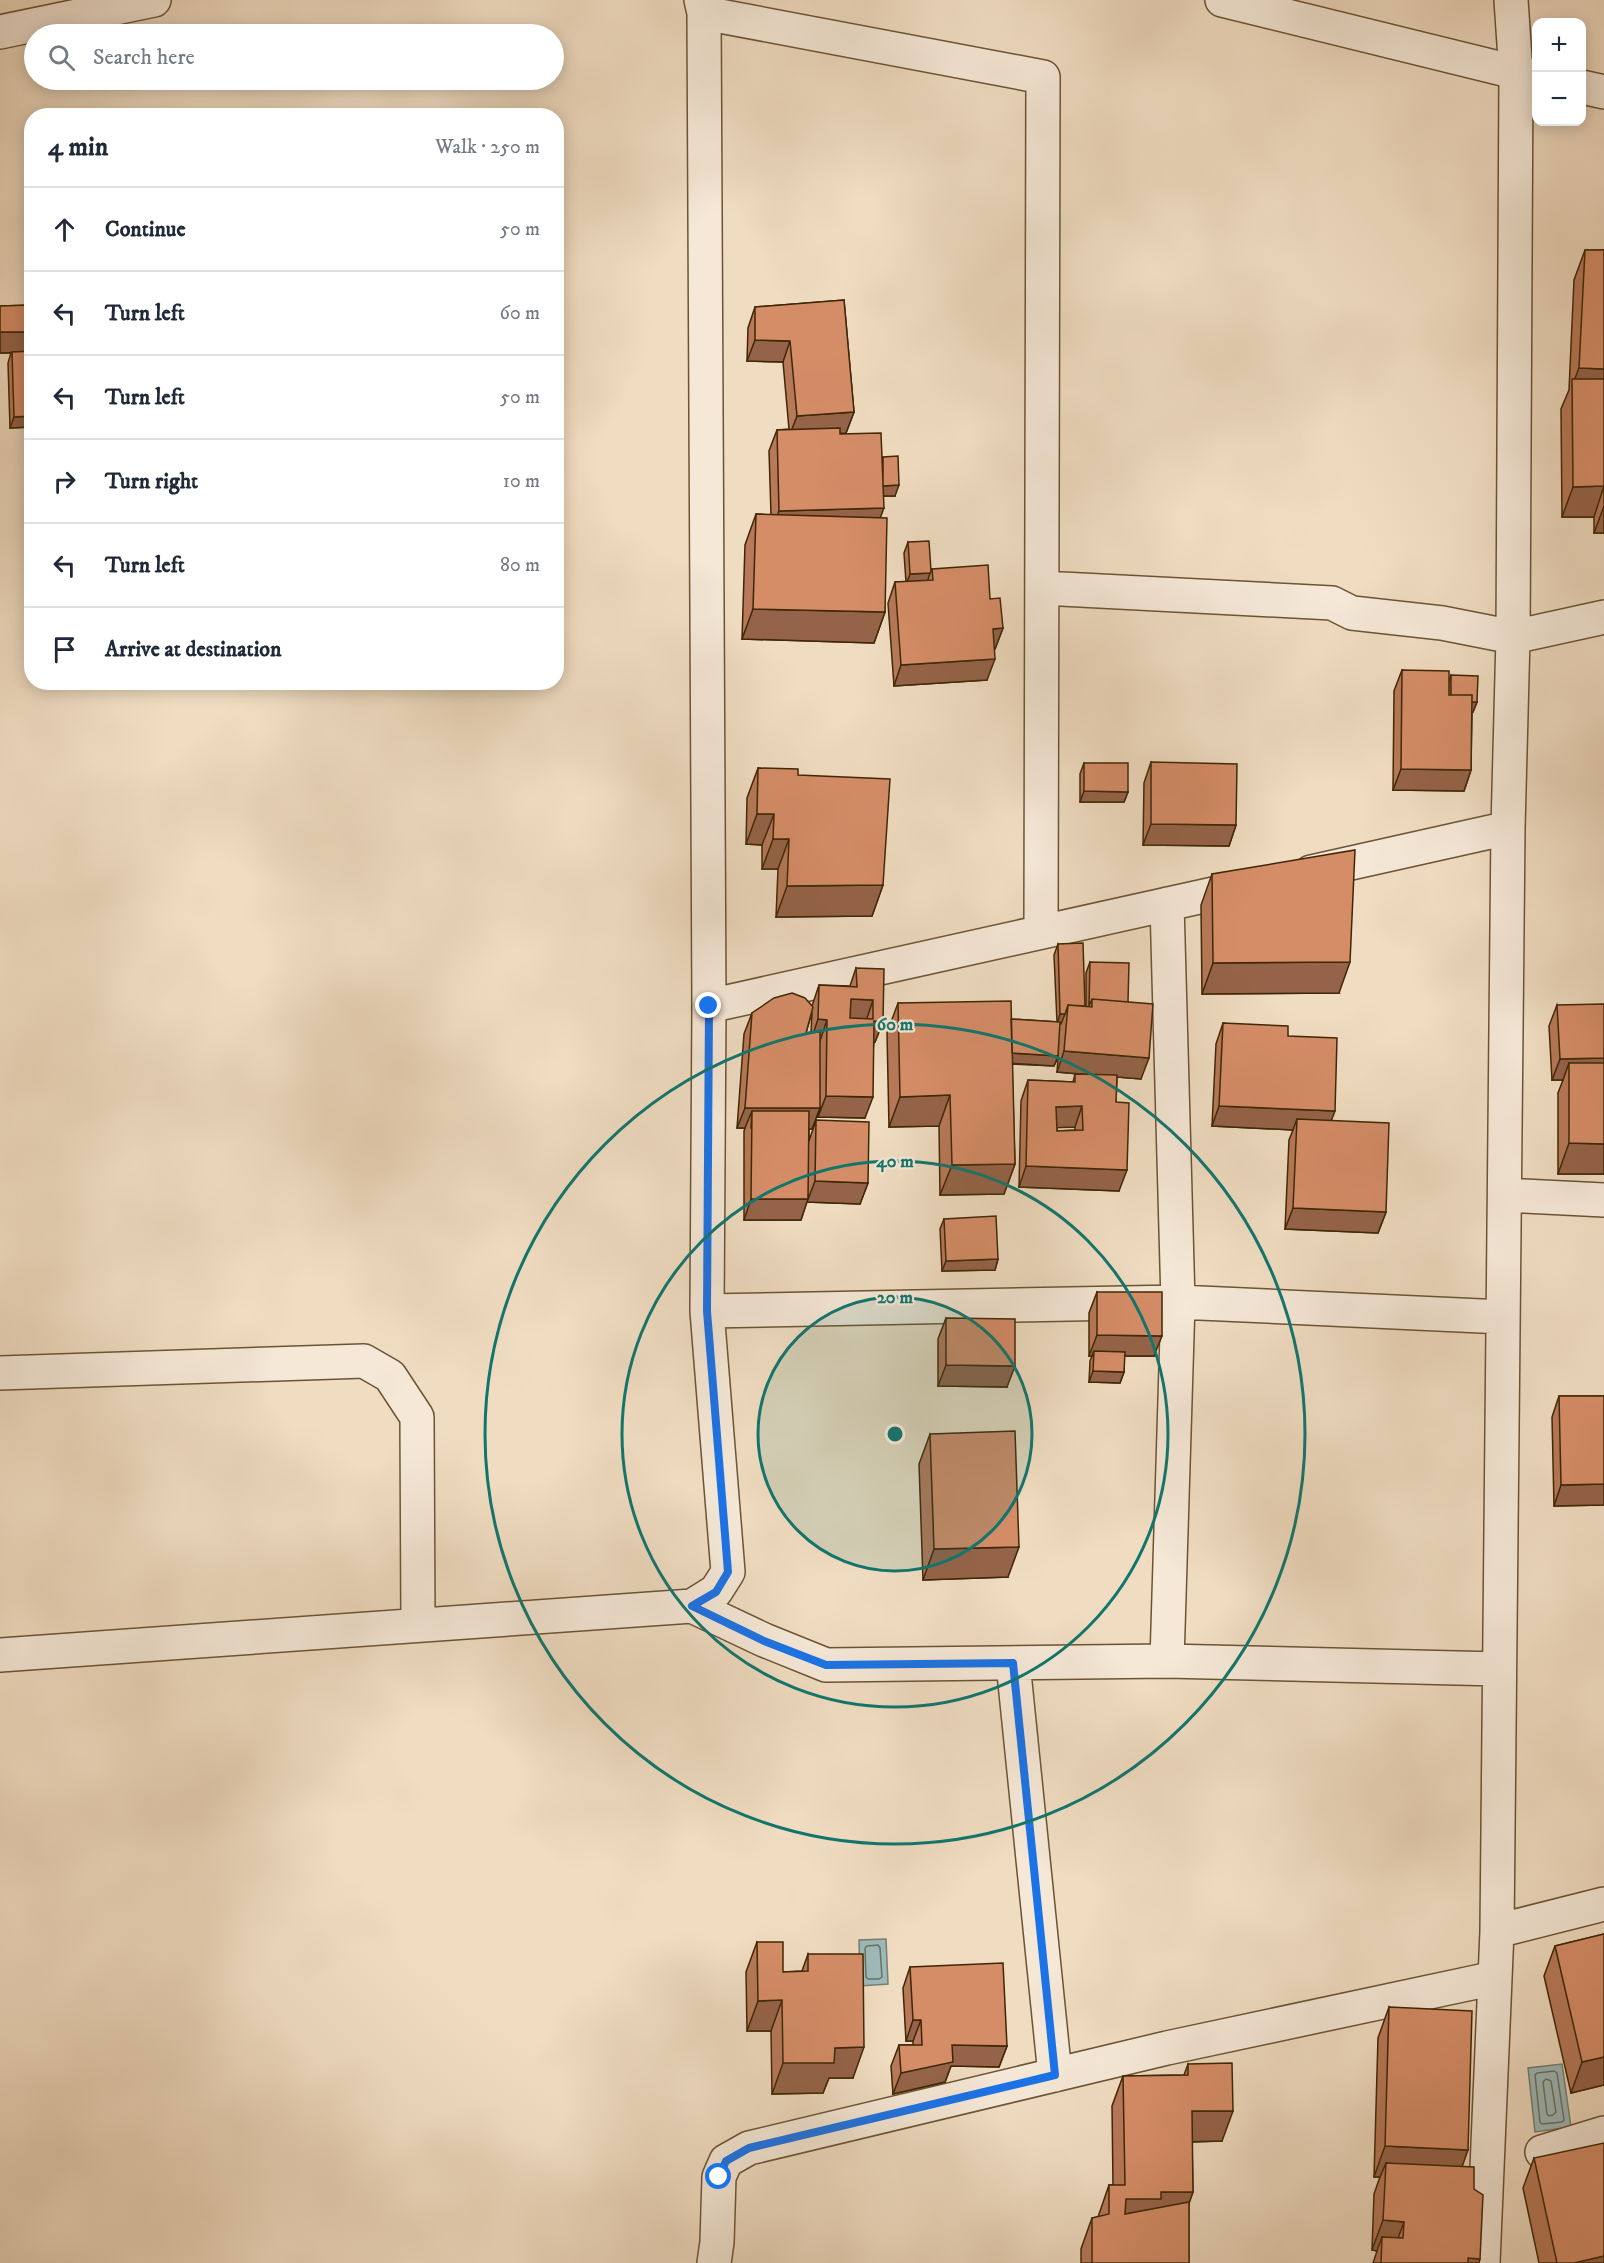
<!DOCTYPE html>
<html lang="en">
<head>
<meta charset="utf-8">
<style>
  body { margin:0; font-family:"IM FELL DW Pica",serif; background:#f2f2f3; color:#1f2937 }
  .controls { position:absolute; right:18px; top:18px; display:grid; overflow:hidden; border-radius:12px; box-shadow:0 3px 15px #0003 }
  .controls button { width:54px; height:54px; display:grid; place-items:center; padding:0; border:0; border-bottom:2px solid #e0e1e3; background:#fff; color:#1f2937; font:30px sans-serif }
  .stop { position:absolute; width:18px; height:18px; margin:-14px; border:4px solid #1a73e8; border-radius:50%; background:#fff }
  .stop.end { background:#1a73e8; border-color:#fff; box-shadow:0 2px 6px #0008 }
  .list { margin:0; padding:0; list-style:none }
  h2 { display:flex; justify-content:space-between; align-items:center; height:78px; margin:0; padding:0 24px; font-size:26px }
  h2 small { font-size:20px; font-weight:400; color:#747a83 }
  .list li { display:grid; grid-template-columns:39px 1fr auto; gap:18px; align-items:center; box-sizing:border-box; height:84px; padding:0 24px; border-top:2px solid #e0e1e3 }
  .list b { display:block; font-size:22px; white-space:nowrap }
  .list em { font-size:20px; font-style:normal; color:#747a83 }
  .icon { flex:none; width:33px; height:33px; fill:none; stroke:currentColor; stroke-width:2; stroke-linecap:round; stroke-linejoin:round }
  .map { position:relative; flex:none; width:1604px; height:2263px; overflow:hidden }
  .search { position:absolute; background:#fff; box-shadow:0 3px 15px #0003; left:24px; top:24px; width:540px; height:66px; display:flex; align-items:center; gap:15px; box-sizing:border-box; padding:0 21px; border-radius:33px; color:#747a83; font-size:22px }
  .panel { position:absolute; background:#fff; box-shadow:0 3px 15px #0003; left:24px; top:108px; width:540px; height:582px; border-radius:24px }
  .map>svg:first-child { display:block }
</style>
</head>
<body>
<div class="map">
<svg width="1604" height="2263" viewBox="0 0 1604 2263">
  <rect width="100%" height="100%" fill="#f0dcc1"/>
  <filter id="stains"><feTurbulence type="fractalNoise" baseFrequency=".00333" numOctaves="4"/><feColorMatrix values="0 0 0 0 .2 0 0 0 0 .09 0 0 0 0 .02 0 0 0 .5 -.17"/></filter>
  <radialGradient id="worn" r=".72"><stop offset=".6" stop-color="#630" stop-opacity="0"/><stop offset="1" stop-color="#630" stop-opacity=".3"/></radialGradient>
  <!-- water -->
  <path fill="#9dbaba" stroke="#777f72" stroke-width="1.5" d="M 886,1939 L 888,1984 L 860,1986 L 859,1940 Z
    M 1562,2064 L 1571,2127 L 1535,2132 L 1528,2068 Z"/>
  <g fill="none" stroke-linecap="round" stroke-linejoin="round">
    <!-- shore -->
    <path stroke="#6e7060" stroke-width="1.5" d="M 878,1945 L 880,1948 L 882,1977 L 879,1979 L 868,1979 L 866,1977 L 865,1948 L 867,1946 Z
      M 1554,2071 L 1557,2073 L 1564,2120 L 1562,2122 L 1542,2124 L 1540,2122 L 1535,2075 L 1537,2073 Z
      M 1546,2079 L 1551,2081 L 1556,2112 L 1553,2115 L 1549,2116 L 1547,2114 L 1543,2082 Z"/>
    <!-- minor casing -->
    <g stroke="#6b5434" stroke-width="36">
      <path id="minor" d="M 1222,0 L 1535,77
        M 704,13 L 1043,77 L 1041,932
        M 0,32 L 154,0
        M 1582,87 L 1604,92
        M 1042,588 L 1332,603 L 1352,613 L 1442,623 L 1513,637 L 1604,617
        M 1311,872 L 1508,828
        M 1167,904 L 1178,1302 L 1167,1661
        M 709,1006 L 1249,886
        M 1505,1195 L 1604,1200
        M 707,1311 L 1178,1302 L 1503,1317
        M 0,1373 L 364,1361 L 390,1376 L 417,1417 L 418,1625
        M 692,1606 L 764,1640 L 826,1665 L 1167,1661 L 1499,1669
        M 0,1655 L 692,1606 L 716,1591 L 728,1572 L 707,1311 L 709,1006 L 704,13 L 701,0
        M 1013,1663 L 1055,2075
        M 1497,1931 L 1604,1904
        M 1542,2152 L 1604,2133
        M 714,2263 L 717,2242 L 719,2177 L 726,2161 L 749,2148 L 1167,2048 L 1495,1978
        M 1483,2263 L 1497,1931 L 1508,828 L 1513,637 L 1516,73 L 1511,0"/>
    </g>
    <!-- minor -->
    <use href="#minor" stroke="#f5e8d7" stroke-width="33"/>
  </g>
  <!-- wall -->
  <path fill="#b77959" stroke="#3f2705" stroke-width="1.5" fill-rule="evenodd" d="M 1585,250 L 1604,250 L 1604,533 L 1594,533 L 1594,517 L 1562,517 L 1561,409 L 1569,390 L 1574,280 Z
    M 844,300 L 854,412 L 846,433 L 840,433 L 882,459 L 895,496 L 883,496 L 880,518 L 885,612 L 874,643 L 742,639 L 745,545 L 756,514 L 771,515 L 769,451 L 777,430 L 789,429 L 783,362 L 747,361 L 748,328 L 755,307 Z
    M 32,305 L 32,427 L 10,428 L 8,363 L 11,353 L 0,353 L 0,306 Z
    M 908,542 L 931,571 L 932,569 L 990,599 L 1003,628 L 995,649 L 994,649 L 987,680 L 894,686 L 888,603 L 895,582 L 906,582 L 904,553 Z
    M 1402,670 L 1449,681 L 1451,675 L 1477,702 L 1473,712 L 1472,712 L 1471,770 L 1464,791 L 1393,790 L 1394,691 Z
    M 1151,762 L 1236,825 L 1229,846 L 1143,845 L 1144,783 Z
    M 1084,763 L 1128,792 L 1124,802 L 1080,802 L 1080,774 Z
    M 758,768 L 798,775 L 883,885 L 872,916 L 776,917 L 778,869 L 762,869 L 762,845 L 746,844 L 747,798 Z
    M 1212,874 L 1339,993 L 1202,994 L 1201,905 Z
    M 1058,944 L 1085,1006 L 1086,1006 L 1086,973 L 1090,962 L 1128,1002 L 1141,1079 L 1117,1077 L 1116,1102 L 1119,1191 L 1019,1187 L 1021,1101 L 1028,1080 L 1073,1082 L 1075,1074 L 1089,1075 L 1057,1072 L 1058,1057 L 1054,1066 L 1012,1064 L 1015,1164 L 1004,1194 L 940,1195 L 939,1126 L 889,1127 L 887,1033 L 898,1003 L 1011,1019 L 1057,1022 L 1054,955 ZM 1057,1127 L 1075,1127 L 1075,1130 L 1057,1131 Z
    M 856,968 L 883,1022 L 875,1042 L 874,1042 L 865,1118 L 818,1117 L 818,1111 L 812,1129 L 809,1129 L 809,1141 L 816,1120 L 868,1183 L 860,1204 L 807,1202 L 807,1201 L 801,1220 L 744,1220 L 744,1131 L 745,1128 L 737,1128 L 744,1034 L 752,1013 L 812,1006 L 819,985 L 850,986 ZM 812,1012 L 811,1032 L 806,1033 Z
    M 1557,1005 L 1604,1174 L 1558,1174 L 1558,1093 L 1563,1080 L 1552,1080 L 1549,1026 Z
    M 1223,1023 L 1288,1036 L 1331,1121 L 1386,1212 L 1378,1233 L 1285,1229 L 1289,1140 L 1293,1130 L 1212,1126 L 1216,1044 Z
    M 944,1219 L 998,1259 L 995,1270 L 942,1271 L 940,1229 Z
    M 1097,1292 L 1154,1356 L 1124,1356 L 1124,1372 L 1120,1383 L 1089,1382 L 1090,1361 L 1092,1356 L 1089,1356 L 1089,1313 Z
    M 946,1318 L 1007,1387 L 938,1386 L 938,1339 Z
    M 1559,1396 L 1604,1396 L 1604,1505 L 1554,1506 L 1552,1417 Z
    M 930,1434 L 1008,1577 L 923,1580 L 919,1464 Z
    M 1604,1934 L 1604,2085 L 1571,2093 L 1544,1976 L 1555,1946 Z
    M 757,1942 L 783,1972 L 802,1971 L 808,1954 L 853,2078 L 829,2078 L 823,2093 L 772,2094 L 771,2031 L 747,2031 L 746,1972 Z
    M 910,1967 L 1007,2046 L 999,2067 L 951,2066 L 945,2082 L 893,2094 L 891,2066 L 899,2045 L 913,2045 L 913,2041 L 906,2041 L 903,1988 Z
    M 1389,2007 L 1462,2167 L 1474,2189 L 1479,2263 L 1373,2263 L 1377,2251 L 1372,2250 L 1374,2194 L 1380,2177 L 1374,2177 L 1378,2038 Z
    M 1188,2064 L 1222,2141 L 1192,2142 L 1193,2192 L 1189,2203 L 1189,2263 L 1081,2263 L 1081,2249 L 1092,2218 L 1098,2217 L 1109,2185 L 1113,2185 L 1112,2106 L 1123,2076 L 1184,2075 Z
    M 1534,2158 L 1604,2263 L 1539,2263 L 1523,2188 Z"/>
  <!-- shaded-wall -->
  <path fill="#956349" stroke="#3f2705" stroke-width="1.5" d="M 0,332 L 32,332 L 32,352 L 0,353 Z
    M 755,340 L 790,341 L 783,362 L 747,361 Z
    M 1579,368 L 1604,369 L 1604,400 L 1572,386 Z
    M 854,412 L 846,433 L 789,437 L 797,416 Z
    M 32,416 L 32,427 L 10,428 L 14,417 Z
    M 899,485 L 895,496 L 879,496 L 883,486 Z
    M 1604,486 L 1594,517 L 1562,517 L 1573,487 Z
    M 1604,506 L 1604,533 L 1594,533 Z
    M 884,508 L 876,529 L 771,532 L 779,511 Z
    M 930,573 L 927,583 L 906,585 L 910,574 Z
    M 753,609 L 885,612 L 874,643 L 742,639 Z
    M 1003,628 L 995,649 L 985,650 L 993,629 Z
    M 995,659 L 987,680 L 894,686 L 901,665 Z
    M 1451,702 L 1477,702 L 1473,712 L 1447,712 Z
    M 1401,769 L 1471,770 L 1464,791 L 1393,790 Z
    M 1084,791 L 1128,792 L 1124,802 L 1080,802 Z
    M 757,814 L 774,814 L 762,845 L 746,844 Z
    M 1151,824 L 1236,825 L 1229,846 L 1143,845 Z
    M 773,839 L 789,839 L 778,869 L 762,869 Z
    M 883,885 L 872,916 L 776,917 L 787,886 Z
    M 1350,962 L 1339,993 L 1202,994 L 1213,963 Z
    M 851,999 L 873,1000 L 866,1021 L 843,1020 Z
    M 1060,1014 L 1065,1014 L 1061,1024 L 1057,1024 Z
    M 818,1019 L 827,1020 L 820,1041 L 811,1040 Z
    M 874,1021 L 883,1022 L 875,1042 L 867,1042 Z
    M 1064,1051 L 1149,1058 L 1141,1079 L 1057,1072 Z
    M 1009,1053 L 1058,1056 L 1054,1066 L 1006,1063 Z
    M 1604,1058 L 1604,1078 L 1569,1063 L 1563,1080 L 1552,1080 L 1560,1059 Z
    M 950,1095 L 939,1126 L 889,1127 L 900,1097 Z
    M 826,1096 L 873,1097 L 865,1118 L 818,1117 Z
    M 1082,1106 L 1075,1127 L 1048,1128 L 1056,1107 Z
    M 1219,1106 L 1335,1111 L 1327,1132 L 1297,1119 L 1293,1130 L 1212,1126 Z
    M 745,1108 L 820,1108 L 812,1129 L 751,1128 L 752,1111 L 745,1128 L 737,1128 Z
    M 1569,1143 L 1604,1144 L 1604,1174 L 1558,1174 Z
    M 1015,1164 L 1004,1194 L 940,1195 L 952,1165 Z
    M 1026,1166 L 1127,1170 L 1119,1191 L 1019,1187 Z
    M 815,1181 L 868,1183 L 860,1204 L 807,1202 Z
    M 751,1199 L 808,1199 L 801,1220 L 744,1220 Z
    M 1293,1208 L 1386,1212 L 1378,1233 L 1285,1229 Z
    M 998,1259 L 995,1270 L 942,1271 L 946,1261 Z
    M 1097,1335 L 1162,1336 L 1154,1356 L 1094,1356 L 1094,1351 L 1092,1356 L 1089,1356 Z
    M 946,1365 L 1015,1366 L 1007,1387 L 938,1386 Z
    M 1093,1371 L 1124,1372 L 1120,1383 L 1089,1382 Z
    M 1604,1484 L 1604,1505 L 1554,1506 L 1561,1485 Z
    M 1019,1547 L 1008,1577 L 923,1580 L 934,1549 Z
    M 782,2000 L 771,2031 L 747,2031 L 758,2001 Z
    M 913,2020 L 921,2020 L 913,2041 L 906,2041 Z
    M 952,2045 L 1007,2046 L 999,2067 L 951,2066 L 945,2082 L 893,2094 L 901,2073 Z
    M 864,2047 L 853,2078 L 829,2078 L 823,2093 L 772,2094 L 783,2063 L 835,2048 Z
    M 1604,2057 L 1604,2085 L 1571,2093 L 1582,2062 Z
    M 1192,2111 L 1233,2111 L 1222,2141 L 1181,2142 Z
    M 1385,2146 L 1468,2150 L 1457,2181 L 1386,2163 L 1380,2177 L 1374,2177 Z
    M 1161,2192 L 1193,2192 L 1182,2223 L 1115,2229 L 1126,2199 Z
    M 1383,2220 L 1404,2222 L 1393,2252 L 1382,2237 L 1377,2251 L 1372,2250 Z
    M 1604,2256 L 1604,2263 L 1574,2263 Z
    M 1468,2258 L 1480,2259 L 1479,2263 L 1466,2263 Z"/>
  <!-- building -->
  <path fill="#d58d68" stroke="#3f2705" stroke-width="1.5" fill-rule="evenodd" d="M 1585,250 L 1604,250 L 1604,369 L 1579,368 Z
    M 844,300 L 854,412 L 797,416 L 790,341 L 755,340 L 755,307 Z
    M 32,305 L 32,332 L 0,332 L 0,306 Z
    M 32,351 L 32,416 L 14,417 L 12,352 Z
    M 1572,379 L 1604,379 L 1604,486 L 1573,487 Z
    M 840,428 L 840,434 L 881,433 L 884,508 L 779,511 L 777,430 Z
    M 898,456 L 899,485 L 883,486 L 883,457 Z
    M 756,514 L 887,518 L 885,612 L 753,609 Z
    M 929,541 L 931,571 L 930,573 L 910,574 L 908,542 Z
    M 988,565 L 990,599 L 1000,598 L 1003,628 L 993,629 L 995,659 L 901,665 L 895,582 L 933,580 L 932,569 Z
    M 1402,670 L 1449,671 L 1449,695 L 1472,695 L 1471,770 L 1401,769 Z
    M 1451,675 L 1478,676 L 1477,702 L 1472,702 L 1472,695 L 1451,695 Z
    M 1151,762 L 1237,764 L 1236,825 L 1151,824 Z
    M 1084,763 L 1128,763 L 1128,792 L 1084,791 Z
    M 758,768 L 798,769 L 798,775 L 890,779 L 883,885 L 787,886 L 789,839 L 773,839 L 774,814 L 757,814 Z
    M 1355,850 L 1350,962 L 1213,963 L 1212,874 Z
    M 1083,943 L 1085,1006 L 1068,1005 L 1065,1014 L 1060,1014 L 1058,944 Z
    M 1090,962 L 1129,963 L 1128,1002 L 1092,999 L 1089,1006 Z
    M 856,968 L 884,969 L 883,1022 L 874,1021 L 873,1097 L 826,1096 L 827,1020 L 818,1019 L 819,985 L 857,987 ZM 851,999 L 873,1000 L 873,1019 L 850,1018 Z
    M 792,993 L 805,998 L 813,1007 L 806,1033 L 820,1032 L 820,1108 L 745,1108 L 752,1013 L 774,998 Z
    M 1092,999 L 1153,1004 L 1149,1058 L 1064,1051 L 1068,1005 L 1092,1007 Z
    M 1011,1001 L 1015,1164 L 952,1165 L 950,1095 L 900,1097 L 898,1003 Z
    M 1604,1004 L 1604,1058 L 1560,1059 L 1557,1005 Z
    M 1011,1019 L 1060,1022 L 1058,1056 L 1012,1053 Z
    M 1223,1023 L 1288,1026 L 1288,1036 L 1337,1038 L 1335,1111 L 1219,1106 Z
    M 1569,1063 L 1604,1063 L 1604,1144 L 1569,1143 Z
    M 1075,1074 L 1117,1075 L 1116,1102 L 1129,1103 L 1127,1170 L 1026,1166 L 1028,1080 L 1075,1082 ZM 1082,1106 L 1083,1130 L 1057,1131 L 1056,1107 Z
    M 752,1111 L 809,1111 L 808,1199 L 751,1199 Z
    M 1297,1119 L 1389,1123 L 1386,1212 L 1293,1208 Z
    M 816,1120 L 869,1122 L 868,1183 L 815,1181 Z
    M 996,1216 L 998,1259 L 946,1261 L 944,1219 Z
    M 1097,1292 L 1162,1292 L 1162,1336 L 1097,1335 Z
    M 946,1318 L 1015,1319 L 1015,1366 L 946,1365 Z
    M 1094,1351 L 1125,1352 L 1124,1372 L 1093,1371 Z
    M 1559,1396 L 1604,1396 L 1604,1484 L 1561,1485 Z
    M 1015,1431 L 1019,1547 L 934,1549 L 930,1434 Z
    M 1604,1934 L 1604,2057 L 1582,2062 L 1555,1946 Z
    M 757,1942 L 783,1942 L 783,1972 L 808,1971 L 808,1954 L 863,1954 L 864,2047 L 835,2048 L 834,2063 L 783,2063 L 782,2000 L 758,2001 Z
    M 1003,1963 L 1007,2046 L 952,2045 L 953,2062 L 901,2073 L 899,2045 L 922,2045 L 921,2020 L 913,2020 L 910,1967 Z
    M 1389,2007 L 1472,2011 L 1468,2150 L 1385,2146 Z
    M 1232,2063 L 1233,2111 L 1192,2111 L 1193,2192 L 1161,2192 L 1161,2199 L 1126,2199 L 1125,2214 L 1189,2202 L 1189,2263 L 1092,2263 L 1092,2218 L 1109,2214 L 1109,2185 L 1125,2185 L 1123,2076 L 1188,2075 L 1188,2064 Z
    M 1604,2143 L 1604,2256 L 1574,2263 L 1557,2263 L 1534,2158 Z
    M 1386,2163 L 1474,2167 L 1474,2189 L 1483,2195 L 1480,2259 L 1468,2258 L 1468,2263 L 1381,2263 L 1382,2237 L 1403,2238 L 1404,2222 L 1383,2220 Z"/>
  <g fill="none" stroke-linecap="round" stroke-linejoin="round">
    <!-- route -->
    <path stroke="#1a73e8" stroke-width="8" d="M 709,1006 L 707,1311 L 728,1572 L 716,1592 L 692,1606 L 764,1641 L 826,1665 L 1013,1663 L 1055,2075 L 749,2148 L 726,2161 L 719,2177"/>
  </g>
  <!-- distance rings -->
  <circle cx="895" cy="1434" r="137" fill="#0f766e" fill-opacity=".12"/>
  <g fill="none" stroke="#0f766e" stroke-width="3">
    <circle cx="895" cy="1434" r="137"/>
    <circle cx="895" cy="1434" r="273"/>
    <circle cx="895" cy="1434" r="410"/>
  </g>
  <circle cx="895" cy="1434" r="9" fill="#0f766e" stroke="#f5e8d7" stroke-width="3"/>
  <g font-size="18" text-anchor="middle" font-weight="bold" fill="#0f766e" stroke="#f5e8d7" stroke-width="4.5" stroke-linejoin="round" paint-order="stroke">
    <text x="895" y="1030">60 m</text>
    <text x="895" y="1167">40 m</text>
    <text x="895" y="1303">20 m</text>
  </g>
  <rect width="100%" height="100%" filter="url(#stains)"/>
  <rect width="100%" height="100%" fill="url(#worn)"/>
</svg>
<div class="controls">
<button>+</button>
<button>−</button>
</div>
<div class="stop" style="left:719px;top:2177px"></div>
<div class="stop end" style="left:709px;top:1006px"></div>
<div class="search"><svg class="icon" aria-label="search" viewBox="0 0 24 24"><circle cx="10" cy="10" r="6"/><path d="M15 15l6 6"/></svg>Search here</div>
<section class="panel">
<h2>4 min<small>Walk · 250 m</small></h2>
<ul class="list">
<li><svg class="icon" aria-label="ahead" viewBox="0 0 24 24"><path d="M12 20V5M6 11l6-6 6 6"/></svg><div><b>Continue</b></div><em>50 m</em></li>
<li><svg class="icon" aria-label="left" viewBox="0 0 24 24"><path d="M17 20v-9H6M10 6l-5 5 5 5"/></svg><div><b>Turn left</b></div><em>60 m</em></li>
<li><svg class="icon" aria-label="left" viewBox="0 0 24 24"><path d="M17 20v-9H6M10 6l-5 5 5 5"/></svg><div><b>Turn left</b></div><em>50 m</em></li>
<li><svg class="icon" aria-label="right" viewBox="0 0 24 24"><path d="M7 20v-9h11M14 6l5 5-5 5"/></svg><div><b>Turn right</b></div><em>10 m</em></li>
<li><svg class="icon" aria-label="left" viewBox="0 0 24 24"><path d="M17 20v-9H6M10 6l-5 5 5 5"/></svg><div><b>Turn left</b></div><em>80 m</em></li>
<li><svg class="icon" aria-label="arrive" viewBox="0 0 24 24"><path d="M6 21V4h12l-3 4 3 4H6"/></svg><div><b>Arrive at destination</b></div></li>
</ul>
</section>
</div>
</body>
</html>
